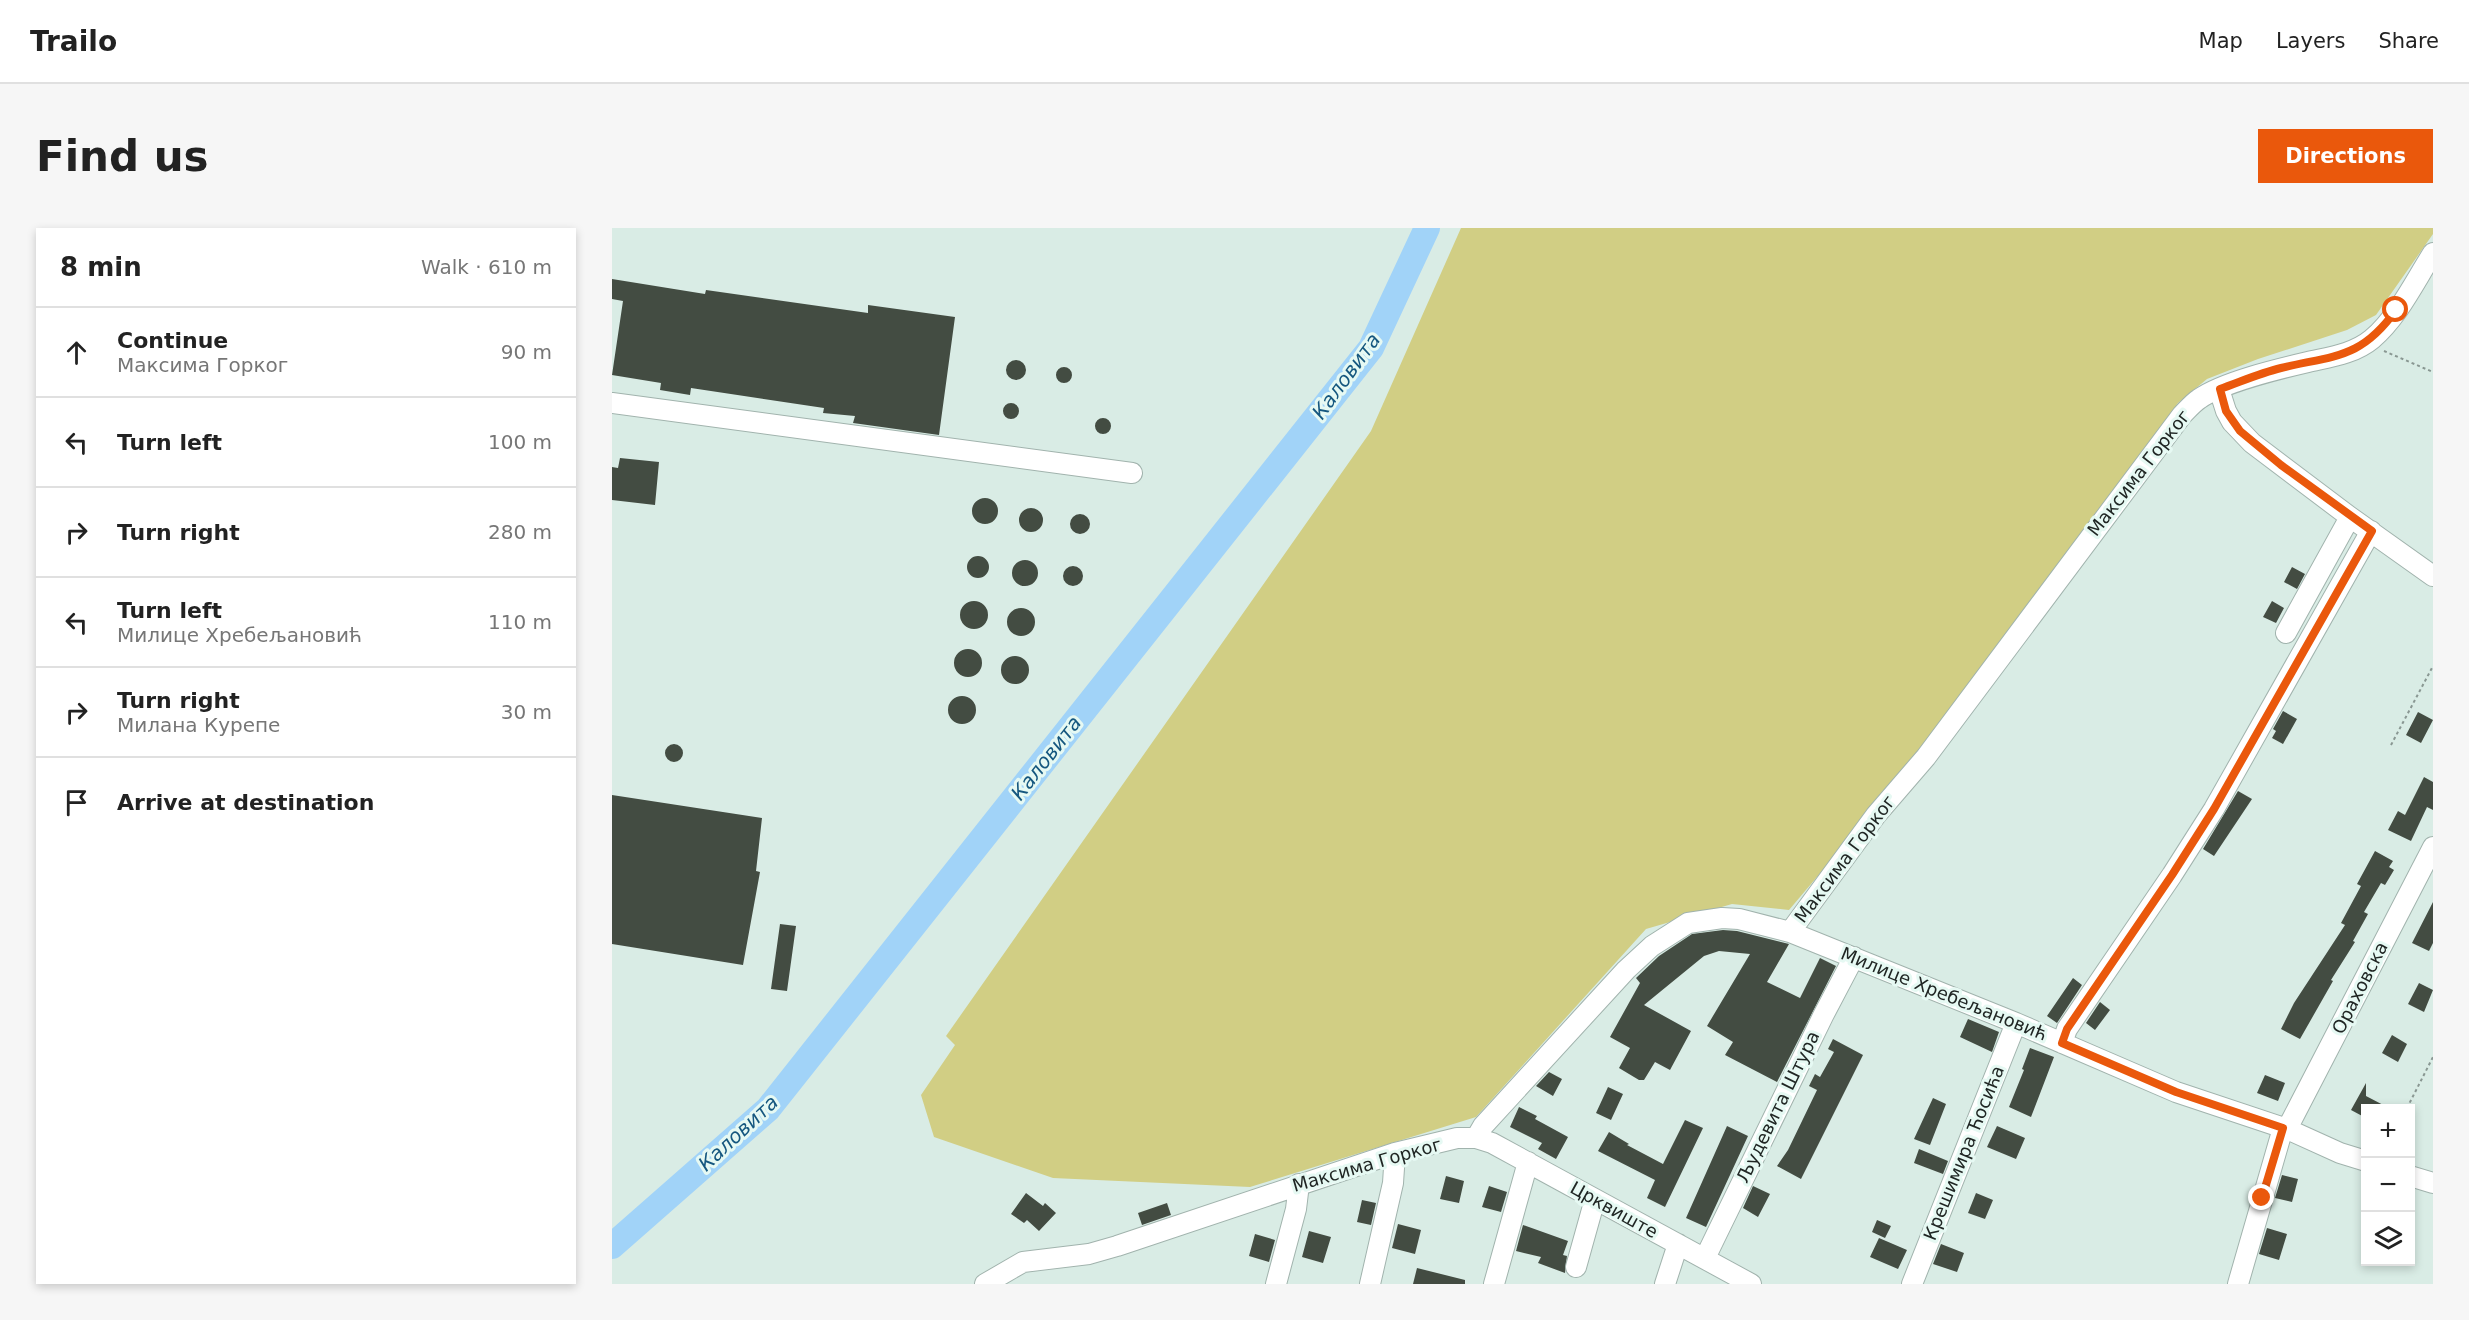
<!DOCTYPE html>
<html lang="en">
<head>
<meta charset="utf-8">
<style>
  body { margin:0; font-family:"DejaVu Sans",sans-serif; background:#f6f6f6; color:#222 }
  .controls { position:absolute; right:18px; bottom:18px; display:grid; overflow:hidden; border-radius:0px; box-shadow:0 3px 9px #0003 }
  .controls button { width:54px; height:54px; display:grid; place-items:center; padding:0; border:0; border-bottom:2px solid #e0e0e0; background:#fff; color:#222; font:30px sans-serif }
  .stop { position:absolute; width:18px; height:18px; margin:-14px; border:4px solid #ea580c; border-radius:50%; background:#fff }
  .stop.end { background:#ea580c; border-color:#fff; box-shadow:0 2px 6px #0008 }
  .list { margin:0; padding:0; list-style:none }
  h2 { display:flex; justify-content:space-between; align-items:center; height:78px; margin:0; padding:0 24px; font-size:26px }
  h2 small { font-size:20px; font-weight:400; color:#767676 }
  .list li { display:grid; grid-template-columns:39px 1fr auto; gap:18px; align-items:center; box-sizing:border-box; height:90px; padding:0 24px; border-top:2px solid #e0e0e0 }
  .list b { display:block; font-size:22px; white-space:nowrap }
  .list p { margin:0; font-size:20px; white-space:nowrap; color:#767676 }
  .list em { font-size:20px; font-style:normal; color:#767676 }
  .icon { flex:none; width:33px; height:33px; fill:none; stroke:currentColor; stroke-width:2; stroke-linecap:round; stroke-linejoin:round }
  .map { position:relative; flex:none; width:1821px; height:1056px; overflow:hidden; border-radius:0px }
  header { display:flex; align-items:center; gap:36px; box-sizing:border-box; height:84px; padding:0 30px; background:#fff; border-bottom:2px solid #e0e0e0 }
  header strong { font-size:28px }
  nav { display:flex; gap:33px; margin-inline-start:auto; font-size:21px }
  .intro { display:flex; align-items:center; justify-content:space-between; box-sizing:border-box; height:144px; padding:0 36px }
  h1 { margin:0; font-size:42px }
  .button { padding:15px 27px; border-radius:0px; background:#ea580c; color:#fff; font-size:21px; font-weight:700 }
  main { display:flex; gap:36px; padding:0 36px }
  aside { flex:1; background:#fff; border-radius:0px; box-shadow:0 3px 9px #0003 }
  .map>svg:first-child { display:block }
</style>
</head>
<body>
<header>
<strong>Trailo</strong>
<nav><a>Map</a><a>Layers</a><a>Share</a></nav>
</header>
<div class="intro"><h1>Find us</h1><a class="button">Directions</a></div>
<main>
<aside>
<h2>8 min<small>Walk · 610 m</small></h2>
<ul class="list">
<li><svg class="icon" aria-label="ahead" viewBox="0 0 24 24"><path d="M12 20V5M6 11l6-6 6 6"/></svg><div><b>Continue</b><p>Максима Горког</p></div><em>90 m</em></li>
<li><svg class="icon" aria-label="left" viewBox="0 0 24 24"><path d="M17 20v-9H6M10 6l-5 5 5 5"/></svg><div><b>Turn left</b></div><em>100 m</em></li>
<li><svg class="icon" aria-label="right" viewBox="0 0 24 24"><path d="M7 20v-9h11M14 6l5 5-5 5"/></svg><div><b>Turn right</b></div><em>280 m</em></li>
<li><svg class="icon" aria-label="left" viewBox="0 0 24 24"><path d="M17 20v-9H6M10 6l-5 5 5 5"/></svg><div><b>Turn left</b><p>Милице Хребељановић</p></div><em>110 m</em></li>
<li><svg class="icon" aria-label="right" viewBox="0 0 24 24"><path d="M7 20v-9h11M14 6l5 5-5 5"/></svg><div><b>Turn right</b><p>Милана Курепе</p></div><em>30 m</em></li>
<li><svg class="icon" aria-label="arrive" viewBox="0 0 24 24"><path d="M6 21V4h12l-3 4 3 4H6"/></svg><div><b>Arrive at destination</b></div></li>
</ul>
</aside>
<div class="map">
<svg width="1821" height="1056" viewBox="0 0 1821 1056">
  <rect width="100%" height="100%" fill="#d9ece5"/>
  <!-- green -->
  <path fill="#d1ce84" d="M 849,0 L 1821,0 L 1821,6 L 1764,87 L 1735,102 L 1646,131 L 1595,151 L 1566,175 L 1321,512 L 1177,682 L 1120,676 L 1034,701 L 864,889 L 638,959 L 441,950 L 322,909 L 309,867 L 343,817 L 334,808 L 759,203 Z"/>
  <g fill="none" stroke-linecap="round" stroke-linejoin="round">
    <!-- river -->
    <path stroke="#a1d3f8" stroke-width="26" d="M 0,1018 L 156,881 L 759,120 L 815,0"/>
  </g>
  <!-- building -->
  <path fill="#434c42" d="M 0,51 L 93,66 L 94,62 L 256,85 L 256,77 L 343,89 L 327,207 L 241,195 L 243,188 L 211,185 L 212,180 L 79,160 L 78,167 L 48,162 L 49,155 L 0,147 L 11,73 L 0,71 Z
    M394 142a10 10 0 1 1 20 0a10 10 0 1 1-20 0Z
    M444 147a8 8 0 1 1 16 0a8 8 0 1 1-16 0Z
    M391 183a8 8 0 1 1 16 0a8 8 0 1 1-16 0Z
    M483 198a8 8 0 1 1 16 0a8 8 0 1 1-16 0Z
    M 8,230 L 47,234 L 43,277 L 0,272 L 0,239 L 6,240 Z
    M360 283a13 13 0 1 1 26 0a13 13 0 1 1-26 0Z
    M407 292a12 12 0 1 1 24 0a12 12 0 1 1-24 0Z
    M458 296a10 10 0 1 1 20 0a10 10 0 1 1-20 0Z
    M355 339a11 11 0 1 1 22 0a11 11 0 1 1-22 0Z
    M400 345a13 13 0 1 1 26 0a13 13 0 1 1-26 0Z
    M451 348a10 10 0 1 1 20 0a10 10 0 1 1-20 0Z
    M 1680,339 L 1693,346 L 1685,361 L 1672,354 Z
    M 1660,373 L 1672,380 L 1664,395 L 1651,389 Z
    M348 387a14 14 0 1 1 28 0a14 14 0 1 1-28 0Z
    M395 394a14 14 0 1 1 28 0a14 14 0 1 1-28 0Z
    M342 435a14 14 0 1 1 28 0a14 14 0 1 1-28 0Z
    M389 442a14 14 0 1 1 28 0a14 14 0 1 1-28 0Z
    M336 482a14 14 0 1 1 28 0a14 14 0 1 1-28 0Z
    M 1671,483 L 1685,491 L 1671,516 L 1660,510 L 1664,503 L 1661,501 Z
    M 1806,484 L 1821,492 L 1809,515 L 1794,507 Z
    M53 525a9 9 0 1 1 18 0a9 9 0 1 1-18 0Z
    M 1812,549 L 1821,554 L 1821,582 L 1815,579 L 1799,613 L 1776,602 L 1786,583 L 1793,587 Z
    M 1626,563 L 1640,571 L 1602,628 L 1591,621 Z
    M 0,567 L 150,590 L 144,643 L 148,644 L 131,737 L 0,716 Z
    M 1763,623 L 1781,633 L 1777,639 L 1782,642 L 1773,657 L 1769,655 L 1752,684 L 1756,686 L 1741,713 L 1743,714 L 1719,752 L 1721,753 L 1688,811 L 1669,801 L 1682,775 L 1733,697 L 1729,695 L 1749,658 L 1745,656 Z
    M 1821,674 L 1821,715 L 1817,723 L 1800,715 Z
    M 168,696 L 184,698 L 175,763 L 159,761 Z
    M 1111,702 L 1125,703 L 1177,716 L 1155,754 L 1188,770 L 1208,730 L 1224,738 L 1165,854 L 1113,827 L 1121,814 L 1095,798 L 1138,726 L 1107,723 L 1092,728 L 1032,777 L 1079,803 L 1058,842 L 1043,834 L 1032,852 L 1027,852 L 1007,840 L 1018,820 L 998,809 L 1028,755 L 1024,750 L 1047,728 L 1080,706 Z
    M 1461,750 L 1470,757 L 1445,795 L 1435,788 Z
    M 1807,755 L 1821,762 L 1812,784 L 1796,776 Z
    M 1488,774 L 1498,782 L 1483,802 L 1474,795 Z
    M 1356,791 L 1387,804 L 1380,824 L 1348,809 Z
    M 1780,807 L 1795,816 L 1786,834 L 1770,825 Z
    M 1221,811 L 1251,827 L 1189,951 L 1165,938 L 1176,922 L 1205,862 L 1197,858 L 1203,846 L 1208,849 L 1222,824 L 1216,821 Z
    M 1418,820 L 1442,829 L 1419,889 L 1397,879 L 1412,842 L 1410,841 Z
    M 937,844 L 950,851 L 941,868 L 924,858 Z
    M 1653,847 L 1673,855 L 1666,873 L 1645,865 Z
    M 1754,855 L 1754,868 L 1777,880 L 1754,880 L 1754,890 L 1739,882 Z
    M 996,859 L 1011,866 L 999,892 L 984,885 Z
    M 1321,870 L 1334,876 L 1318,917 L 1302,911 Z
    M 907,879 L 925,888 L 923,891 L 956,909 L 944,931 L 926,921 L 930,915 L 898,899 Z
    M 1073,892 L 1091,900 L 1053,979 L 1035,970 L 1043,952 L 986,923 L 997,904 L 1017,916 L 1015,917 L 1051,936 Z
    M 1115,898 L 1136,908 L 1094,999 L 1074,990 Z
    M 1385,898 L 1413,910 L 1404,931 L 1375,919 Z
    M 1307,921 L 1336,933 L 1331,946 L 1302,935 Z
    M 1670,947 L 1686,951 L 1680,974 L 1663,970 Z
    M 834,948 L 852,953 L 847,975 L 828,971 Z
    M 877,958 L 895,964 L 889,984 L 870,979 Z
    M 1141,958 L 1158,966 L 1146,989 L 1131,980 Z
    M 414,965 L 431,978 L 433,975 L 444,985 L 427,1003 L 415,992 L 412,995 L 399,986 Z
    M 1364,965 L 1381,972 L 1373,991 L 1356,985 Z
    M 750,972 L 764,975 L 759,997 L 745,994 Z
    M 555,975 L 559,987 L 530,997 L 526,985 Z
    M 1265,992 L 1279,998 L 1273,1010 L 1260,1004 Z
    M 786,996 L 809,1002 L 803,1026 L 780,1020 Z
    M 911,997 L 956,1013 L 951,1027 L 955,1028 L 953,1045 L 926,1035 L 929,1029 L 904,1023 Z
    M 1655,1000 L 1675,1006 L 1667,1032 L 1647,1026 Z
    M 697,1003 L 719,1009 L 711,1035 L 690,1029 Z
    M 643,1006 L 663,1012 L 657,1034 L 637,1028 Z
    M 1267,1010 L 1295,1022 L 1286,1041 L 1258,1029 Z
    M 1329,1016 L 1352,1025 L 1345,1044 L 1321,1036 Z
    M 805,1040 L 853,1052 L 853,1056 L 801,1056 Z"/>
  <g fill="none" stroke-linecap="round" stroke-linejoin="round">
    <!-- minor casing -->
    <g stroke="#a1b3ad" stroke-width="22">
      <path id="minor" d="M 1607,161 L 1614,183 L 1620,194 L 1640,215 L 1738,289 L 1821,348
        M 0,175 L 520,245
        M 1674,405 L 1738,289
        M 1178,704 L 1264,587 L 1314,529 L 1570,187 C 1576,181 1581,175 1587,171 C 1611,154 1666,141 1696,134 C 1718,129 1742,126 1760,111 C 1786,89 1803,53 1821,25
        M 1450,815 L 1455,801 L 1560,647 L 1602,581 L 1759,303
        M 1675,901 L 1821,619
        M 864,910 L 871,898 L 1014,742 L 1040,718 L 1076,695 L 1110,690 L 1127,691 L 1178,704 L 1404,795 L 1564,864 L 1675,901 L 1728,925 L 1754,933
        M 1798,948 L 1821,955
        M 1093,1030 L 1211,788 L 1242,729
        M 964,1039 L 983,971
        M 373,1056 L 411,1034 L 477,1026 L 505,1018 L 783,925 L 845,910 L 864,910 L 880,915 L 1139,1056
        M 664,1056 L 684,981 L 687,956
        M 758,1056 L 781,955 L 783,925
        M 882,1056 L 916,934
        M 1053,1056 L 1066,1016
        M 1300,1056 L 1404,795
        M 1626,1056 L 1671,900"/>
    </g>
    <!-- path -->
    <path stroke="#899792" stroke-width="2" stroke-dasharray="3 3" stroke-linecap="butt" d="M 1772,123 L 1821,144
      M 1779,517 L 1821,438
      M 1795,880 L 1821,829"/>
    <!-- minor -->
    <use href="#minor" stroke="#fff" stroke-width="20"/>
  </g>
  <g fill="none" stroke-linecap="round" stroke-linejoin="round">
    <!-- route -->
    <path stroke="#ea580c" stroke-width="8" d="M 1650,970 L 1671,900 L 1564,864 L 1450,815 L 1455,801 L 1560,647 L 1602,581 L 1760,303 L 1669,237 L 1628,203 L 1614,183 L 1608,161 C 1628,154 1648,145 1669,140 C 1723,127 1749,131 1784,82"/>
  </g>
  <g text-anchor="middle" stroke-width="6" stroke-linejoin="round" paint-order="stroke">
    <!-- street labels -->
    <g font-size="18" fill="#202624" stroke="#e6f9f3">
      <text transform="translate(1527 245) rotate(-52)" y="6">Максима Горког</text>
      <text transform="translate(1233 631) rotate(-53)" y="6">Максима Горког</text>
      <text transform="translate(1748 760) rotate(-63)" y="6">Ораховска</text>
      <text transform="translate(1332 766) rotate(22)" y="6">Милице Хребељановић</text>
      <text transform="translate(1166 879) rotate(-64)" y="6">Људевита Штура</text>
      <text transform="translate(1352 925) rotate(-68)" y="6">Крешимира Ћосића</text>
      <text transform="translate(755 937) rotate(-16)" y="6">Максима Горког</text>
      <text transform="translate(1002 982) rotate(29)" y="6">Црквиште</text>
    </g>
    <!-- water labels -->
    <g font-size="20" font-style="italic" fill="#15577f" stroke="#e6f9f3">
      <text transform="translate(734 148) rotate(-54)" y="7">Каловита</text>
      <text transform="translate(434 530) rotate(-52)" y="7">Каловита</text>
      <text transform="translate(126 905) rotate(-43)" y="7">Каловита</text>
    </g>
  </g>
</svg>
<div class="controls">
<button>+</button>
<button>−</button>
<button><svg class="icon" aria-label="layers" viewBox="0 0 24 24"><path d="M12 4l9 5-9 5-9-5zM3 14l9 5 9-5"/></svg></button>
</div>
<div class="stop" style="left:1784px;top:82px"></div>
<div class="stop end" style="left:1650px;top:970px"></div>
</div>
</main>
</body>
</html>
